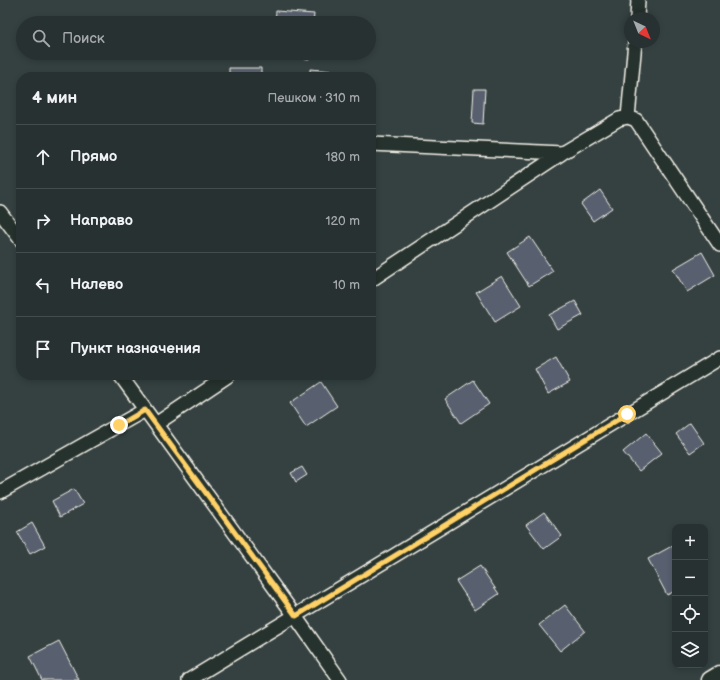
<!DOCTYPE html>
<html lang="ru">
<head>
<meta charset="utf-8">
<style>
  body { margin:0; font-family:"Balsamiq Sans",sans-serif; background:#343d3d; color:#f1f3f6 }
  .controls { position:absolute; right:12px; bottom:12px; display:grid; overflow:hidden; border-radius:8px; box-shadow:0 2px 6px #0003 }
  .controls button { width:36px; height:36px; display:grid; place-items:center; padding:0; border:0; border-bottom:1px solid #444c4d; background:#283131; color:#f1f3f6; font:20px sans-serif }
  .compass { position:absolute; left:624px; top:12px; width:36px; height:36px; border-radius:50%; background:#283131; box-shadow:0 2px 6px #0003; rotate:137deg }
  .stop { position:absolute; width:12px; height:12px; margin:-9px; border:3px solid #ffd166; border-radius:50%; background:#fff }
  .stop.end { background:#ffd166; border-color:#fff; box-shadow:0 1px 4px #0008 }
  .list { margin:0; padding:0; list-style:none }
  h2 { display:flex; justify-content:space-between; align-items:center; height:52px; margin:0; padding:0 16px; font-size:17px }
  h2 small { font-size:13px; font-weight:400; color:#a5a9ab }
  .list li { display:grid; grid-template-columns:26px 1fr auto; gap:12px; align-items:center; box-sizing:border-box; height:64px; padding:0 16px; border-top:1px solid #444c4d }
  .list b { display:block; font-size:15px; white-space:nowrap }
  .list em { font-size:13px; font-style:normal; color:#a5a9ab }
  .icon { flex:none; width:22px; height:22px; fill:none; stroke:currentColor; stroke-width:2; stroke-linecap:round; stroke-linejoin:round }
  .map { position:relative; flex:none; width:720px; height:680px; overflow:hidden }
  .search { position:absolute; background:#283131; box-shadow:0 2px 6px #0003; left:16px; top:16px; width:360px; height:44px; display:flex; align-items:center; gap:10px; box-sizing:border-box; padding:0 14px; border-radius:22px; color:#a5a9ab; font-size:15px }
  .panel { position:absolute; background:#283131; box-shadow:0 2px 6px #0003; left:16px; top:72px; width:360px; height:308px; border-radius:16px }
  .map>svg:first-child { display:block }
</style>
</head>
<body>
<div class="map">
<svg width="720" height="680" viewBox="0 0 720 680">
  <rect width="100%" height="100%" fill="#354141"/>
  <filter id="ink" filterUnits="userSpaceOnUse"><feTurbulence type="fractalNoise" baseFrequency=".025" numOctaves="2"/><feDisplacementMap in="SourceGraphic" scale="8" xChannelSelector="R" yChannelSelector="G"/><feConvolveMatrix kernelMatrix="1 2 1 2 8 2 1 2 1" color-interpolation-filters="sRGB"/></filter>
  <g filter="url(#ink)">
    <!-- building -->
    <path fill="#59616f" stroke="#f4f1e8" d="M 276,11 L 314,14 L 313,23 L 275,23 Z
      M 272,53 L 310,53 L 309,59 L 272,56 Z
      M 229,68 L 261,68 L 261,77 L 229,77 Z
      M 310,69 L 345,72 L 345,77 L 310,77 Z
      M 474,89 L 485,89 L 483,124 L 472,123 Z
      M 600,190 L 612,208 L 593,221 L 581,204 Z
      M 530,237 L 553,271 L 529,286 L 507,252 Z
      M 702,252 L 715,275 L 687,292 L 673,269 Z
      M 502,276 L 521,306 L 495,322 L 476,292 Z
      M 575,301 L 583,315 L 557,329 L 549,315 Z
      M 556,357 L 570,382 L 548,394 L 535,369 Z
      M 473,380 L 489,404 L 461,423 L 445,399 Z
      M 321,382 L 337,406 L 306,427 L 290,403 Z
      M 690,423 L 704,443 L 690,453 L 676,434 Z
      M 646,433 L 662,453 L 639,471 L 623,452 Z
      M 302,467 L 307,475 L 296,482 L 291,473 Z
      M 74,489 L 83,504 L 60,517 L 52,501 Z
      M 544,512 L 562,536 L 544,549 L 526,525 Z
      M 32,523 L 45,546 L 30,554 L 17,532 Z
      M 672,546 L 675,552 L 675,591 L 667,595 L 648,559 Z
      M 480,566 L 499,594 L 475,610 L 456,581 Z
      M 565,605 L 585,631 L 560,651 L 539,625 Z
      M 59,641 L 79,680 L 42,680 L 30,656 Z"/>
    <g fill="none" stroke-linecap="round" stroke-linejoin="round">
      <!-- minor casing -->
      <g stroke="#f4f1e8" stroke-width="16">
        <path id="minor" d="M 637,18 L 638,0
          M 628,117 L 635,42
          M 371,144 L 562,153
          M 0,212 L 21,240
          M 371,280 L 562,153 L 619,119 L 628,117 L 636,120 L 720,245
          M 120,375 L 295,616 L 340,680
          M 156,424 L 229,375
          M 0,492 L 145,410
          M 189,680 L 720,358"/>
      </g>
      <!-- tertiary casing -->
      <g stroke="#f4f1e8" stroke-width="19">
        <path id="tertiary" d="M 710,680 L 720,674"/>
      </g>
      <!-- minor -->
      <use href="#minor" stroke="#26332d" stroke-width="13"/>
      <!-- tertiary -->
      <use href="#tertiary" stroke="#26332d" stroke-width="16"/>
    </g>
  </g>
  <g fill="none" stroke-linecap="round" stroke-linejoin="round" filter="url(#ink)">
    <!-- route -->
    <path stroke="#ffd166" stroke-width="5" d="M 119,425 L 145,410 L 296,616 L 627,414"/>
  </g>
</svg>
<div class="controls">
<button>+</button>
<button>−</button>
<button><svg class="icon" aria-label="locate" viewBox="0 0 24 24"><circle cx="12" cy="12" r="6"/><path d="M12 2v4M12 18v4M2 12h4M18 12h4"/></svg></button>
<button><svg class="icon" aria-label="layers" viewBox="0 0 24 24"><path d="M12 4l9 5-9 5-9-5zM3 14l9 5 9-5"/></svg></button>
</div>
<svg class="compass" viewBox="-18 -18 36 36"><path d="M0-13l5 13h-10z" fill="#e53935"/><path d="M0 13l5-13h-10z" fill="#a5a9ab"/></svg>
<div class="stop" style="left:627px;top:414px"></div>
<div class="stop end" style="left:119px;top:425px"></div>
<div class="search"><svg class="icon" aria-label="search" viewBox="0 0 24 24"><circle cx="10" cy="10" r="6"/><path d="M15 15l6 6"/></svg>Поиск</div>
<section class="panel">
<h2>4 мин<small>Пешком · 310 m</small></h2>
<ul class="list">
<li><svg class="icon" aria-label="ahead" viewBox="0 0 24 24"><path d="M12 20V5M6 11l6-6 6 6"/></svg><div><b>Прямо</b></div><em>180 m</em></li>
<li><svg class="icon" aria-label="right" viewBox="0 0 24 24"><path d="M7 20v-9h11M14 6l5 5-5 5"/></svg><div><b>Направо</b></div><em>120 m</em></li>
<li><svg class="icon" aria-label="left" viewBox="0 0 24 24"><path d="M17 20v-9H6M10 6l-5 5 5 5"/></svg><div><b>Налево</b></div><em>10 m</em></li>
<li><svg class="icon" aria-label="arrive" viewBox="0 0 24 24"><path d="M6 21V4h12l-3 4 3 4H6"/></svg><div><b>Пункт назначения</b></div></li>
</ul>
</section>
</div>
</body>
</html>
